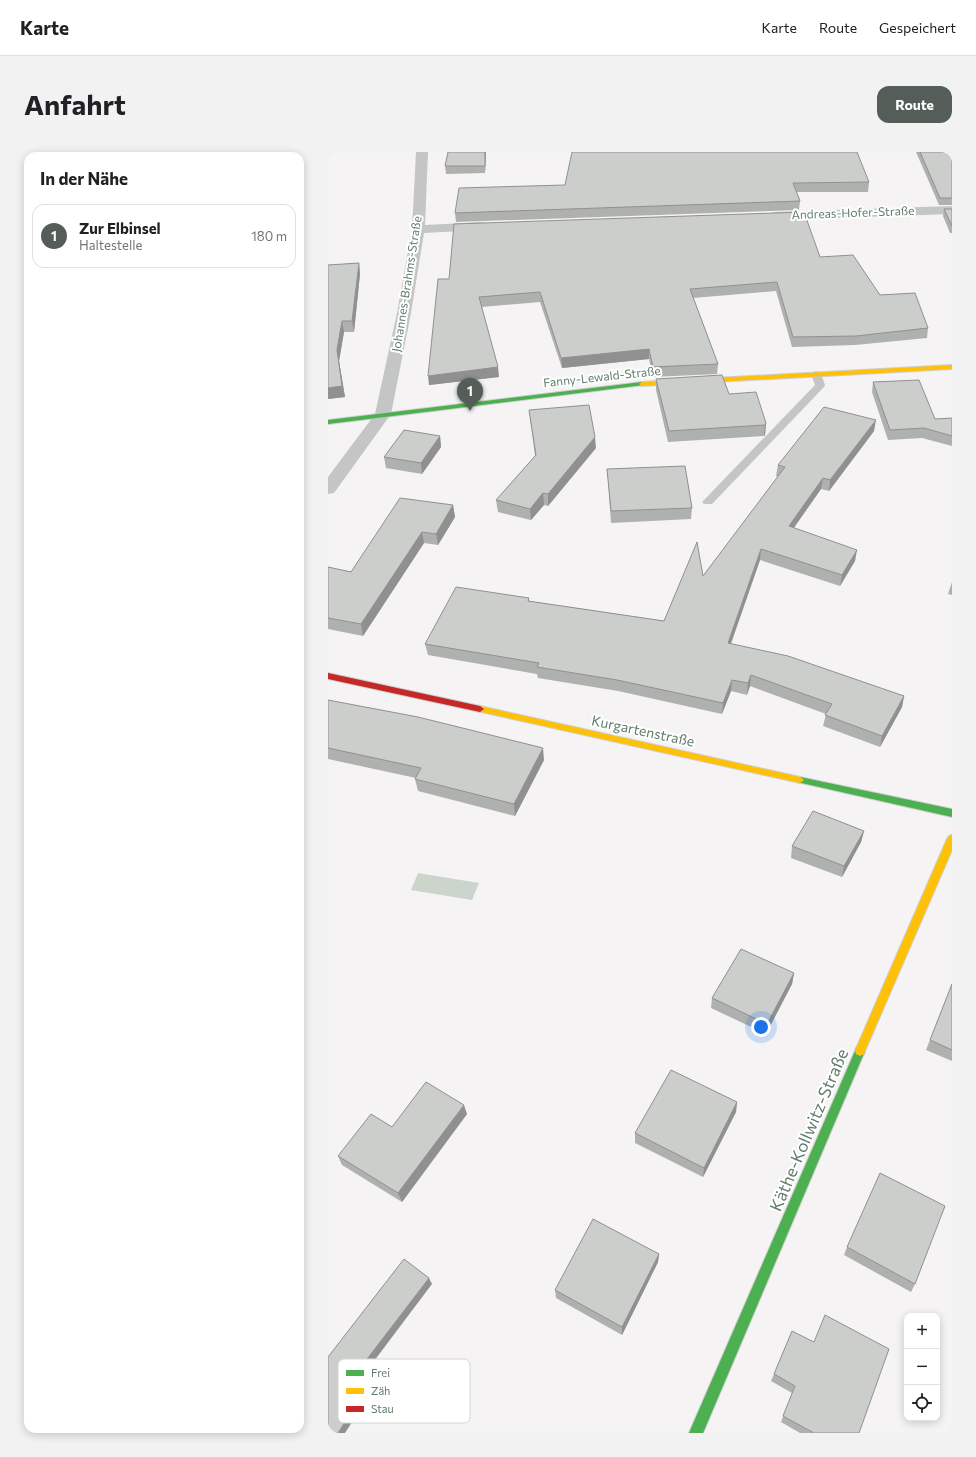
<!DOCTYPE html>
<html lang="de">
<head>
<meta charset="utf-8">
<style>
  body { margin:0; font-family:Commissioner,sans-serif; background:#f2f2f2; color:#202124 }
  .controls { position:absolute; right:12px; bottom:12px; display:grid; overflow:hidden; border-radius:8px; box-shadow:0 2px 10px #0003 }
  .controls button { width:36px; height:36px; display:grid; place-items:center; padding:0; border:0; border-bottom:1px solid #e0e0e0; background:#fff; color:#202124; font:20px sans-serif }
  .you { position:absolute; left:433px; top:875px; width:14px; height:14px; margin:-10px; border:3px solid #fff; border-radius:50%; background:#1a73e8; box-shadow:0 0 0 6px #1a73e833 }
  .badge { display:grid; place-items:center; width:26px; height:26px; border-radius:50%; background:#555d59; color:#fff; font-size:13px; font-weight:700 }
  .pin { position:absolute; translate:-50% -33px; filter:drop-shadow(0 1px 2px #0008) }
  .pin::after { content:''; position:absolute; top:21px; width:14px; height:12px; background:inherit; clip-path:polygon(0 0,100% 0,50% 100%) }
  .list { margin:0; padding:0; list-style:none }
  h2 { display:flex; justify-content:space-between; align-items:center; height:52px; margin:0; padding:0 16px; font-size:17px }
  h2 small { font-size:13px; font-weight:400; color:#757577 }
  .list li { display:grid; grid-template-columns:26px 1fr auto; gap:12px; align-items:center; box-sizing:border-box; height:64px; margin:0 8px 8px; padding:0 8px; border:1px solid #e0e0e0; border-radius:12px }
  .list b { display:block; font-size:15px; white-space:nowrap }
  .list p { margin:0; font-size:13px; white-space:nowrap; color:#757577 }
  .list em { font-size:13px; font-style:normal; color:#757577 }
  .icon { flex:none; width:22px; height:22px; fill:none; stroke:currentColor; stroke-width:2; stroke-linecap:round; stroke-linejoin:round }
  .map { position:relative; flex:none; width:624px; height:1281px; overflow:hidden; border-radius:12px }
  header { display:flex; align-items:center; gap:24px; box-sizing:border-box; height:56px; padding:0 20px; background:#fff; border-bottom:1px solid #e0e0e0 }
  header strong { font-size:19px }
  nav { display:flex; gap:22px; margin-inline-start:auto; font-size:14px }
  .intro { display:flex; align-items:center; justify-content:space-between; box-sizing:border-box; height:96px; padding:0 24px }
  h1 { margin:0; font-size:28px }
  .button { padding:10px 18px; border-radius:12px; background:#555d59; color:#fff; font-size:14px; font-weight:700 }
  main { display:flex; gap:24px; padding:0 24px }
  aside { flex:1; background:#fff; border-radius:12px; box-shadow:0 2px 10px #0003 }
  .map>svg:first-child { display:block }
</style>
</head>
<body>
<header>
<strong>Karte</strong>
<nav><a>Karte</a><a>Route</a><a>Gespeichert</a></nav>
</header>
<div class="intro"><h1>Anfahrt</h1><a class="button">Route</a></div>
<main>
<aside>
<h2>In der Nähe<small></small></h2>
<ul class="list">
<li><span class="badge">1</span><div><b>Zur Elbinsel</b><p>Haltestelle</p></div><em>180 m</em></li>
</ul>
</aside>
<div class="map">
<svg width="624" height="1281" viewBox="0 0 624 1281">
  <rect width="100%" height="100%" fill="#f5f3f4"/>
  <!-- water -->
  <path fill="#cbd5cc" d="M 90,721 L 151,731 L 144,748 L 83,738 Z"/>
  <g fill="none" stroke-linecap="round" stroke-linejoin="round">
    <!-- fast casing -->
    <g stroke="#cecfce" stroke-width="2">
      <path id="fast" d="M 314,230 L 317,232 L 316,233 L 0,272 L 0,268 Z
        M 472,625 L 624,657 L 624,665 L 469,630 L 468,628 L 469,626 Z
        M 532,894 L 536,896 L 537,899 L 375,1281 L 361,1281 L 527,899 L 528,896 Z"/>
    </g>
    <!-- slow casing -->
    <g stroke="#cecfce" stroke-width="2">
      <path id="slow" d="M 624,213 L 624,217 L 314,234 L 311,232 L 314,230 Z
        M 152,554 L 472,625 L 476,628 L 472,631 L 149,559 L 148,557 Z
        M 624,683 L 624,698 L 537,899 L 536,902 L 532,904 L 528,902 L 527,899 L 619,687 L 621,684 Z"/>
    </g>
    <!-- jam casing -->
    <g stroke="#cecfce" stroke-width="2">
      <path id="jam" d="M 0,521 L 152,554 L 156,557 L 152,560 L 0,527 Z"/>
    </g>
    <!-- lane -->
    <path fill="#c3c6c4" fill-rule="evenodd" d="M 488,219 L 493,222 L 497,233 L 496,235 L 384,352 L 376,352 L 374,350 L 376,348 L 487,233 L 483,222 Z"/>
    <!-- street -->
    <path fill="#c3c6c4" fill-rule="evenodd" d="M 88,0 L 100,0 L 97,73 L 155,70 L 159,71 L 161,74 L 159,77 L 155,78 L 96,81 L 83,161 L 63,262 L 6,341 L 0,342 L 0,325 L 47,262 L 69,161 L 84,77 Z
      M 624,54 L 624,62 L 447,68 L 443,67 L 441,64 L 443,61 L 447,60 Z"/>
    <!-- fast -->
    <use href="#fast" fill="#4caf50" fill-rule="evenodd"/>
    <!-- slow -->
    <use href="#slow" fill="#ffc107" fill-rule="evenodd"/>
    <!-- jam -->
    <use href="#jam" fill="#c62828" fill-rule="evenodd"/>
  </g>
  <!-- wall -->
  <path fill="#afb1af" d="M 158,0 L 157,21 L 118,22 L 117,14 Z
    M 588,0 L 624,0 L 624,53 L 611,53 Z
    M 541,30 L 540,40 L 469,40 L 472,49 L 471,58 L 128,70 L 127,61 L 237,33 Z
    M 616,57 L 624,57 L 624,81 L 622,81 L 615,64 Z
    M 492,105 L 552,143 L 600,176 L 599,186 L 527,193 L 464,195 L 448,139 L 365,146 L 390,212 L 389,222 L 325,225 L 321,207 L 234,216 L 212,150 L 153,155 L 171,225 L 101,233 L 121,127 Z
    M 31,111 L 32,122 L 26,180 L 16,180 L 11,209 L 17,245 L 0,247 L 0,113 Z
    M 328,227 L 401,242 L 438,271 L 437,283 L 436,284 L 340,290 L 328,238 Z
    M 545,230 L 607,267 L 624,266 L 624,294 L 594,286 L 560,288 L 544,240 Z
    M 201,258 L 268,296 L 220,354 L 216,353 L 203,368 L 170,360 L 168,348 L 207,304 Z
    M 546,279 L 501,339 L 493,337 L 466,376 L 527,409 L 512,434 L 432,408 L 403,492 L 576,544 L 574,555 L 552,595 L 495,574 L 498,562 L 422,534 L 419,543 L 403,539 L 394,562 L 290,539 L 210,526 L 209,522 L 100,503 L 97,492 L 201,446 L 201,449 L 336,469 L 375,424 L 450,325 L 448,324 L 450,313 Z
    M 112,284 L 113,295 L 94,322 L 58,316 L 56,305 Z
    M 279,317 L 364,356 L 363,367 L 283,371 L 280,328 Z
    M 125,353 L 127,365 L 110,393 L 96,391 L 35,484 L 0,477 L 0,415 L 23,420 Z
    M 624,430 L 624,443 L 620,442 Z
    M 0,548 L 216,608 L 187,664 L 90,639 L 87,627 L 88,626 L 0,607 Z
    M 536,679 L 533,690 L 514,725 L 463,706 L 464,694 Z
    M 466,821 L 464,832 L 438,882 L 383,856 L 384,846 Z
    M 624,832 L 624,909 L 598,898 Z
    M 409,950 L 408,960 L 375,1025 L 307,991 L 307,981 Z
    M 139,962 L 74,1050 L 14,1013 L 10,1004 L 64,975 Z
    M 519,1095 L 587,1132 L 583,1140 L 516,1103 Z
    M 331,1102 L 330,1110 L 294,1183 L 228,1146 L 227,1138 Z
    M 464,1179 L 531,1281 L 472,1281 L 453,1270 L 464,1241 L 443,1229 L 446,1222 Z"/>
  <!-- shaded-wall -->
  <path fill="#8f908f" d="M 157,0 L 158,0 L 157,21 Z
    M 31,111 L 32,122 L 26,180 L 24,169 Z
    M 14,169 L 16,180 L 11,209 L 17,245 L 0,247 L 0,236 Z
    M 321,197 L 321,207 L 234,216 L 233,206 Z
    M 170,215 L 171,225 L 101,233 L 100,224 Z
    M 548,268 L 546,279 L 501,339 L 502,328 Z
    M 438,271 L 437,283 L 436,284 L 437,273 Z
    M 112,284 L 113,295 L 94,322 L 93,311 Z
    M 267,285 L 268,296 L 220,354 L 220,342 Z
    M 495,326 L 493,337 L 459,385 L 461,374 Z
    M 215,341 L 216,353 L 203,368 L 202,357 Z
    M 125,353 L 127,365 L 110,393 L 108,382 Z
    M 94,380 L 96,391 L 35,484 L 33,472 Z
    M 433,397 L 432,408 L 399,502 L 400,491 Z
    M 529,398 L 527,409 L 512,434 L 514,423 Z
    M 423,523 L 422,534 L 419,543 L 420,531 Z
    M 404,528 L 403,539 L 394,562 L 395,551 Z
    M 576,544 L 574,555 L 552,595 L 554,584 Z
    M 215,596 L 216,608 L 187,664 L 186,652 Z
    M 536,679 L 533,690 L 514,725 L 516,714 Z
    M 466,821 L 464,832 L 438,882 L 439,872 Z
    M 409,950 L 408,960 L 375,1025 L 376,1016 Z
    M 136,953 L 139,962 L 74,1050 L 70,1041 Z
    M 331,1102 L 330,1110 L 294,1183 L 294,1175 Z
    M 101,1126 L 104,1132 L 40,1217 L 36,1211 Z
    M 49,1219 L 53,1225 L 17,1281 L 10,1281 Z"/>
  <!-- building -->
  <path fill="#cccecc" stroke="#8f908f" d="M 120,0 L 157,0 L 157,14 L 117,14 Z
    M 244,0 L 529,0 L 541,30 L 465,31 L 472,49 L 127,61 L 131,36 L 237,33 Z
    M 592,0 L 624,0 L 624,46 L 612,46 Z
    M 616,57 L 624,57 L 624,74 Z
    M 476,60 L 492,105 L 525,103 L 552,143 L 587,141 L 600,176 L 528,184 L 465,185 L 449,130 L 362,137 L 390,212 L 325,215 L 321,197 L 233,206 L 212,140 L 151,145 L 170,215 L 100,224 L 110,127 L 121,127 L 126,72 Z
    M 31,111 L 24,169 L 14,169 L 9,198 L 14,234 L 0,236 L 0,113 Z
    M 394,223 L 401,242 L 428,240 L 438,271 L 437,273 L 341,279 L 328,227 Z
    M 591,228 L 607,267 L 624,266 L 624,284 L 596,276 L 562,278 L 545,230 Z
    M 261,253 L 267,285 L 220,342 L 215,341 L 202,357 L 168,348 L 208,303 L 201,258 Z
    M 496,255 L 548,268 L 502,328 L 495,326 L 461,374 L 529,398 L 514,423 L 433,397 L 400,491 L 460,504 L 576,544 L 554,584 L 497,563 L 504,552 L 423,523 L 420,531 L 404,528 L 395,551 L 289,528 L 209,515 L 211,511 L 97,492 L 128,435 L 201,446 L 200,449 L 336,469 L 369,390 L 375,424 L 457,315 L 450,313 Z
    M 76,278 L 112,284 L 93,311 L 56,305 Z
    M 357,314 L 364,356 L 283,359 L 279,317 Z
    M 72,346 L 125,353 L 108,382 L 94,380 L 33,472 L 0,466 L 0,415 L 23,420 Z
    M 0,548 L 90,565 L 215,596 L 186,652 L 87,627 L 93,616 L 0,596 Z
    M 485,659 L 536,679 L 516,714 L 464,694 Z
    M 413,797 L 466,821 L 439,872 L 384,846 Z
    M 624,832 L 624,898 L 602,888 Z
    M 343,918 L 409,950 L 376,1016 L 307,981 Z
    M 98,930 L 136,953 L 70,1041 L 10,1004 L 43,962 L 64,975 Z
    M 552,1021 L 617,1054 L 587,1132 L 519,1095 Z
    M 265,1067 L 331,1102 L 294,1175 L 227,1138 Z
    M 76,1107 L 101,1126 L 36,1211 L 49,1219 L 10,1281 L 0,1281 L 0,1205 Z
    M 497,1163 L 561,1197 L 531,1281 L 486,1281 L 455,1264 L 467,1234 L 446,1222 L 464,1179 L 486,1190 Z"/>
  <g text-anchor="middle" stroke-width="4" stroke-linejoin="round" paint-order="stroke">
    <!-- far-street labels -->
    <g font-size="12" fill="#617d69" stroke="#fff">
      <text transform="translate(525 61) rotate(-2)" y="4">Andreas-Hofer-Straße</text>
      <text transform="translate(79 132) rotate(-81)" y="4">Johannes-Brahms-Straße</text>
      <text transform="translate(274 225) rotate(-6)" y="4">Fanny-Lewald-Straße</text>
    </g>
    <!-- street labels -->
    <g font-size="14" fill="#617d69" stroke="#fff">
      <text transform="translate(315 579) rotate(12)" y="5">Kurgartenstraße</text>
    </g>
    <!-- near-street labels -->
    <g font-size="17" fill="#617d69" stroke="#fff">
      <text transform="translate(481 978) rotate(-67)" y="6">Käthe-Kollwitz-Straße</text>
    </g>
  </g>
  <!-- legend -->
  <rect x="10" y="1207" width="132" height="64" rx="6" fill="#fff" stroke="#d0d8d2" stroke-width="1"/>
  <rect x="18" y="1218" width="18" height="6" fill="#4caf50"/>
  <rect x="18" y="1236" width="18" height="6" fill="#ffc107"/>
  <rect x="18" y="1254" width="18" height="6" fill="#c62828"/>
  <g font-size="11" fill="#617d69">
    <text x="43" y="1225">Frei</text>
    <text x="43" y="1243">Zäh</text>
    <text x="43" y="1261">Stau</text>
  </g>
</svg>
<div class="controls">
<button>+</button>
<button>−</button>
<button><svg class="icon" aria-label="locate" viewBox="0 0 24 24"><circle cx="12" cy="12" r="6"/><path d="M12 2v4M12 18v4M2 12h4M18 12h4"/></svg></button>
</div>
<div class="you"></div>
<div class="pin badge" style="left:142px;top:259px">1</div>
</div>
</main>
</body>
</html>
